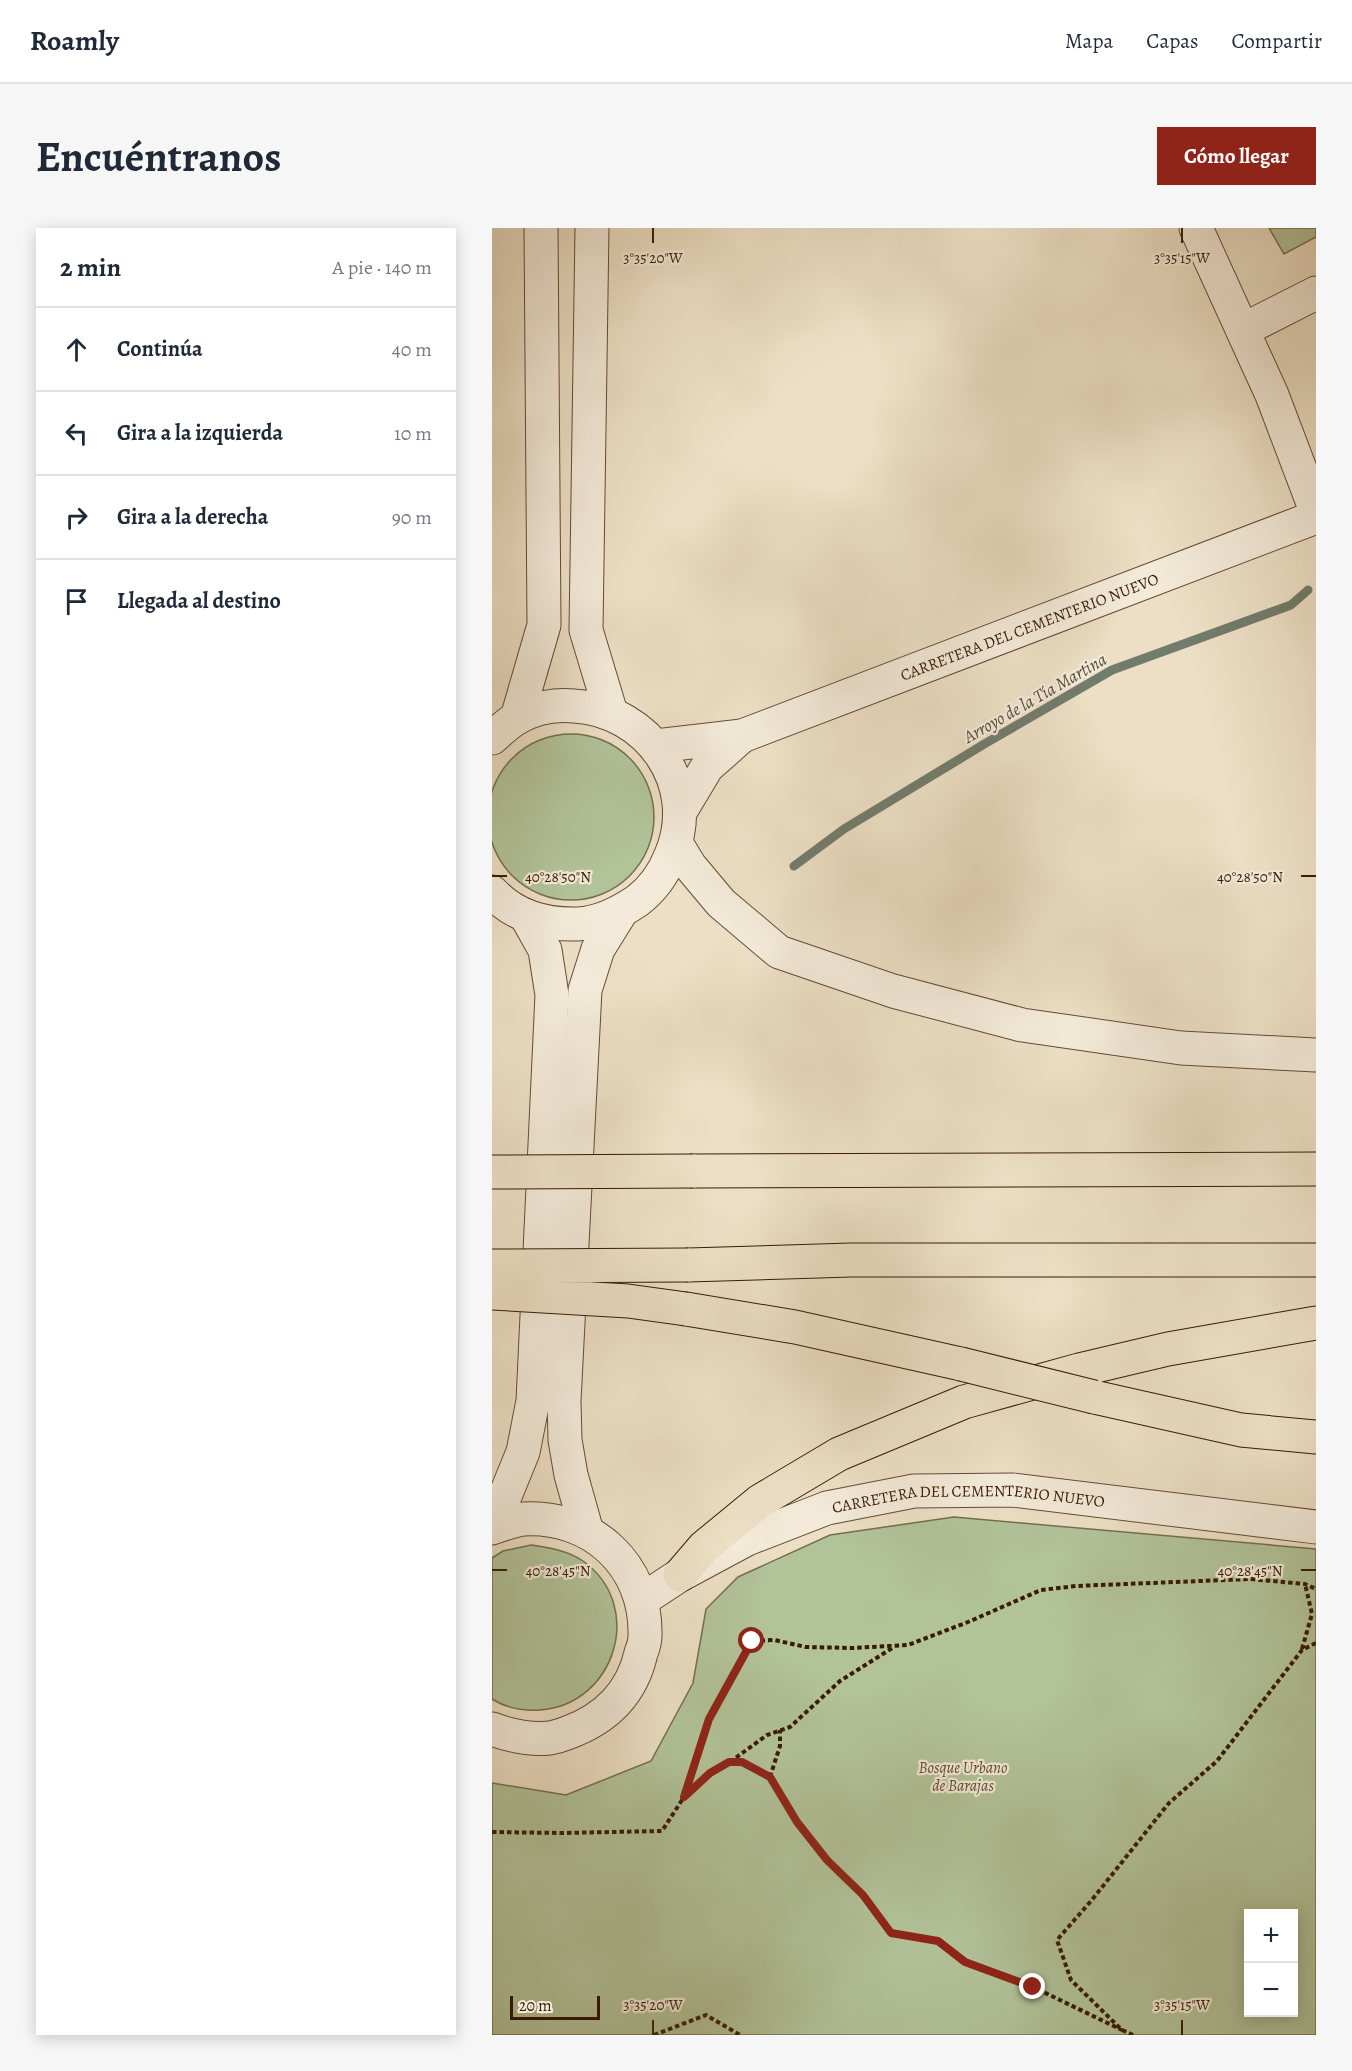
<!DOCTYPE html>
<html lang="es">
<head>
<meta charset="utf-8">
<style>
  body { margin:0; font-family:Alegreya,serif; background:#f6f6f7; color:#1f2937 }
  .controls { position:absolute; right:18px; bottom:18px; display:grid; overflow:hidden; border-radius:0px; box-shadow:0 3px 15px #0003 }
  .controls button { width:54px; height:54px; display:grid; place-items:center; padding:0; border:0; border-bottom:2px solid #e0e1e3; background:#fff; color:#1f2937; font:30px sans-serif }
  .scale { position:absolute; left:18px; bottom:15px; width:90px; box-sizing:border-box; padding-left:6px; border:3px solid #381a01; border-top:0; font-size:16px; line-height:21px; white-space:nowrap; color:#381a01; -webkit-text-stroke:4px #f3ead9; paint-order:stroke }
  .stop { position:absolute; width:18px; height:18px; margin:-14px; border:4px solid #8f2418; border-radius:50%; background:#fff }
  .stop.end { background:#8f2418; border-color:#fff; box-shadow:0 2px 6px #0008 }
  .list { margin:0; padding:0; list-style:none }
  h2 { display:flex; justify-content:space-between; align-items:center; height:78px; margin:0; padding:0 24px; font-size:26px }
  h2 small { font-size:20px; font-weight:400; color:#747a83 }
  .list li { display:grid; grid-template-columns:39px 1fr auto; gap:18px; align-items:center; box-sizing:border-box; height:84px; padding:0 24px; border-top:2px solid #e0e1e3 }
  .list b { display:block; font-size:22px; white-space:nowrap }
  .list em { font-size:20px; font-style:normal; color:#747a83 }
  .icon { flex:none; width:33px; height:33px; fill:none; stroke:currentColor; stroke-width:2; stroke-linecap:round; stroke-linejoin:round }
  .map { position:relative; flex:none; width:824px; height:1807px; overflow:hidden; border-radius:0px }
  header { display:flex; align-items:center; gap:36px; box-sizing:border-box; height:84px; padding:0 30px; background:#fff; border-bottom:2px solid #e0e1e3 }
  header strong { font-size:28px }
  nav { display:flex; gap:33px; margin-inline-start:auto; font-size:21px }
  .intro { display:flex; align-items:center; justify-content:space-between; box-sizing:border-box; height:144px; padding:0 36px }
  h1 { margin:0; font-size:42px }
  .button { padding:15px 27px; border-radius:0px; background:#8f2418; color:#fff; font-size:21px; font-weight:700 }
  main { display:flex; gap:36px; padding:0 36px }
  aside { flex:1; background:#fff; border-radius:0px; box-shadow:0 3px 15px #0003 }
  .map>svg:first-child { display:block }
</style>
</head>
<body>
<header>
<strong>Roamly</strong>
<nav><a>Mapa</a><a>Capas</a><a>Compartir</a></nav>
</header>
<div class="intro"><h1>Encuéntranos</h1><a class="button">Cómo llegar</a></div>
<main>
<aside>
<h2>2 min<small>A pie · 140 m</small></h2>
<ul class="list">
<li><svg class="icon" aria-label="ahead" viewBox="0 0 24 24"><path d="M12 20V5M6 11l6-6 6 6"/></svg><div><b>Continúa</b></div><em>40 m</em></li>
<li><svg class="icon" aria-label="left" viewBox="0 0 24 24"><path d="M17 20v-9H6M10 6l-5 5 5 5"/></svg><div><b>Gira a la izquierda</b></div><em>10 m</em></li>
<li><svg class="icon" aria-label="right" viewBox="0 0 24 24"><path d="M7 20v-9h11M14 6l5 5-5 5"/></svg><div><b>Gira a la derecha</b></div><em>90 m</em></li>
<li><svg class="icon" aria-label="arrive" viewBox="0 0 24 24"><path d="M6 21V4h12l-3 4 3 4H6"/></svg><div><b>Llegada al destino</b></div></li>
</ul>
</aside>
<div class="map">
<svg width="824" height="1807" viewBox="0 0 824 1807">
  <rect width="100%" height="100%" fill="#ecdfc5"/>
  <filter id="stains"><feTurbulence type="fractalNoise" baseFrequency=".00333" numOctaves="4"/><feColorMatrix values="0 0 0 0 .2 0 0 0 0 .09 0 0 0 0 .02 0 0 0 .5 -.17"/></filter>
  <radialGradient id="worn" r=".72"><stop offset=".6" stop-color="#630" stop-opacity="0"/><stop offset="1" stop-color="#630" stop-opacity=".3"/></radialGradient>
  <!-- green -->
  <path fill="#b2c39a" stroke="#756e4e" stroke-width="1.5" fill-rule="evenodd" d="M 777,0 L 824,0 L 824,9 L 792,26 Z
    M-4 589a83 83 0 1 1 166 0a83 83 0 1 1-166 0Z
    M 462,1289 L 824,1321 L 824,1807 L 0,1807 L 0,1555 L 74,1567 L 159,1533 L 201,1455 L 214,1381 L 246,1349 L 338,1307 ZM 756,1686 L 802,1686 L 802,1784 L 756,1784 Z
    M 39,1317 C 57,1320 75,1322 91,1333 C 154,1378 123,1477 48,1482 C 31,1483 14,1480 0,1471 L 0,1330 L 11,1323 Z"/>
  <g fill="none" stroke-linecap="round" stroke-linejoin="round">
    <!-- stream -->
    <path stroke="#727c6c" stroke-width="9" d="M 302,638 L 352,601 L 494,515 L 620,442 L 799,377 L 816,362"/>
    <!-- minor casing -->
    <g stroke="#654b32" stroke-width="35">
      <g id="minor">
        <path d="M 100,0 L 94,402 L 119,485"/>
        <path d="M 704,0 L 780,167 L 824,283"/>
        <path d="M 751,102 L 824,65"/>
        <path d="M 25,490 L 52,397 L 49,0"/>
        <path d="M 0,510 C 8,503 16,495 25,490 C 42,480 63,476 82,478 C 156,482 209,556 179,627 C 172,645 161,661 145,673 C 127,685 108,695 86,696 C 54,697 22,688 0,664"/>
        <path id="s1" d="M 164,518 L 250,508 L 824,289"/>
        <path d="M 188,584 L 215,539 L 250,508"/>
        <path d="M 184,615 L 198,638 L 229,675 L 287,724 L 401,763 L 530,797 L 689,820 L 824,827"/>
        <path d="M 0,1294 L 11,1273 L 31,1224 L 41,1173 L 60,767 L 53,722 L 34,688"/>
        <path d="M 0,1300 C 10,1297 21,1292 31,1291 C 100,1287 155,1337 153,1408 C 153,1413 151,1420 149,1425 C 140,1465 114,1491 75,1505 C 70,1507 64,1509 58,1510 C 37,1512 19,1508 0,1501"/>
        <path d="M 95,1304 L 79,1247 L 73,1212 L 72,1173 L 93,762 L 106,721 L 129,684"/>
        <path id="s2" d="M 150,1372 L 188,1347 L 255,1311 L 335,1280 L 422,1263 L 521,1262 L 824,1299"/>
      </g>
    </g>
    <!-- highway casing -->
    <g stroke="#381a01" stroke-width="35">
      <path id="highway" d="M 201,943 L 824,941
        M 196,1037 L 359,1032 L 824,1032
        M 194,1081 L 303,1099 L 469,1136
        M 602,1169 L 749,1202 L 824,1209
        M 188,1347 L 212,1319 L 268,1273 L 347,1226 L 472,1174 L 587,1142 L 676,1121 L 824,1095"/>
    </g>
    <!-- path -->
    <path stroke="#381a01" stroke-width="4" stroke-dasharray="4.5 3" stroke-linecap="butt" d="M 810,1421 L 820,1386 L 813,1356
      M 238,1534 L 275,1507 L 298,1499 L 348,1453 L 402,1419
      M 278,1549 L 288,1518 L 288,1502
      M 194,1568 L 218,1545 L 237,1535 L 250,1534 L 278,1549 L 305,1594 L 335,1632 L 371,1667 L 399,1705 L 446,1713 L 473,1734 L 541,1759 L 630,1802
      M 0,1604 L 69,1605 L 170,1603 L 192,1569 L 217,1491 L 260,1413 L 282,1412 L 314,1419 L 360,1420 L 416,1417 L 476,1394 L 549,1362 L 584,1358 L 758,1351 L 813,1356 L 824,1361
      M 162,1807 L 214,1787 L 248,1807
      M 641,1807 L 630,1802 L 579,1752 L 565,1712 L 599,1673 L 677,1575 L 725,1533 L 810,1422 L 824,1415"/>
    <!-- minor -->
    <use href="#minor" stroke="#f3ead9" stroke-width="33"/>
    <!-- highway -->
    <use href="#highway" stroke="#ecdfc5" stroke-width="33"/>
    <!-- highway-bridge casing -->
    <g stroke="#381a01" stroke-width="35" stroke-linecap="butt">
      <path id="highway-bridge" d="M 0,944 L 201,943
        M 0,1038 L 196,1037
        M 0,1065 L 136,1073 L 194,1081
        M 469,1136 L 602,1169"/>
    </g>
    <!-- highway-bridge -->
    <use href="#highway-bridge" stroke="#ecdfc5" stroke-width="33"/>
  </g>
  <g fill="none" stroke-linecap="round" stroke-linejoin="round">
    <!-- route -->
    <path stroke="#8f2418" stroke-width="8" d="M 260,1413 L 217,1491 L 192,1569 L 218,1545 L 237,1534 L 250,1534 L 278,1549 L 305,1594 L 335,1632 L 371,1667 L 399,1705 L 446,1713 L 473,1734 L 541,1759"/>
  </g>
  <!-- ticks -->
  <path fill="none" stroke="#381a01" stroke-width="2" d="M 161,0 L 161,15M 690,0 L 690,15M 0,648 L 15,648M 809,648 L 824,648M 0,1342 L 15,1342M 809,1342 L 824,1342M 161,1792 L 161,1807M 690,1792 L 690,1807"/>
  <g text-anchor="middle" stroke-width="4.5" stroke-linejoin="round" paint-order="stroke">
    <!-- street labels -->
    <g font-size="16" fill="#381a01" stroke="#f3ead9">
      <text dy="6" stroke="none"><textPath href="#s1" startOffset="394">CARRETERA DEL CEMENTERIO NUEVO</textPath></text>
      <text dy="6" stroke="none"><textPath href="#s2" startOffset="350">CARRETERA DEL CEMENTERIO NUEVO</textPath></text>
    </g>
    <!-- park labels -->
    <g font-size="16" font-style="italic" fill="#5d4d2f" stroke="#f3ead9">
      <text x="471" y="1545">Bosque Urbano<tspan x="471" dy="18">de Barajas</tspan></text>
    </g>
    <!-- water labels -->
    <g font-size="18" font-style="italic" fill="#554b37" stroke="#f3ead9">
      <text transform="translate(543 470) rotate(-30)" y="6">Arroyo de la Tía Martina</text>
    </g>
  </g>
  <g font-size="15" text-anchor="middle" fill="#381a01" stroke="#f3ead9" stroke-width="4.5" stroke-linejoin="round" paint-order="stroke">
    <text x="161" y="35">3°35'20"W</text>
    <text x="690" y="35">3°35'15"W</text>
    <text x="66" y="654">40°28'50"N</text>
    <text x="758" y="654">40°28'50"N</text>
    <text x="66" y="1348">40°28'45"N</text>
    <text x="758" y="1348">40°28'45"N</text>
    <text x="161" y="1782">3°35'20"W</text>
    <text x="690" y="1782">3°35'15"W</text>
  </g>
  <rect width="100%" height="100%" filter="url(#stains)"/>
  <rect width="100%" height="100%" fill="url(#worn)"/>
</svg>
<div class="controls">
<button>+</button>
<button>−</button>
</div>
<div class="scale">20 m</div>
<div class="stop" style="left:260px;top:1413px"></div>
<div class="stop end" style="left:541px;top:1759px"></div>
</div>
</main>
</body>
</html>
